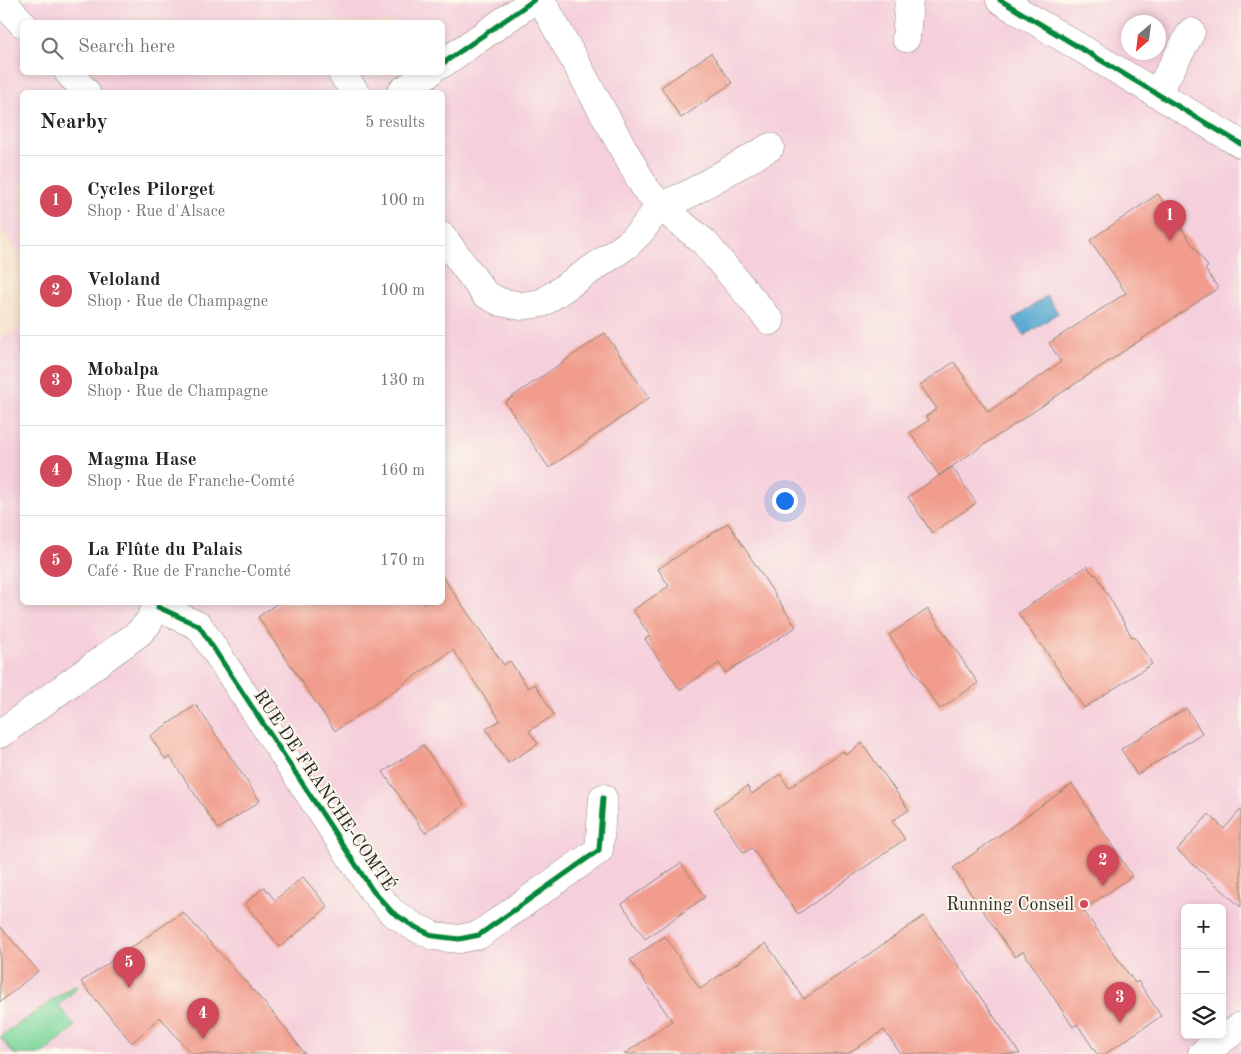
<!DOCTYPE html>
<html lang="en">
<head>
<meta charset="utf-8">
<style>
  body { margin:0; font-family:"Old Standard TT",serif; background:#f6f6f6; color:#222 }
  .controls { position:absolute; right:15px; bottom:15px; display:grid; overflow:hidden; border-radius:8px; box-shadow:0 2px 8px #0003 }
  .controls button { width:45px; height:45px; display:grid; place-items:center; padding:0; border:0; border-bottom:1px solid #e0e0e0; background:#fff; color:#222; font:25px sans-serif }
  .compass { position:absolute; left:1121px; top:15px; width:45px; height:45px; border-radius:50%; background:#fff; box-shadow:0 2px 8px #0003; rotate:208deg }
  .you { position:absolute; left:784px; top:500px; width:18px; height:18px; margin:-12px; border:4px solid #fff; border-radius:50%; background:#1a73e8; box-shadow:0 0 0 8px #1a73e833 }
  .badge { display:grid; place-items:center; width:32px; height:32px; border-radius:50%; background:#d1495b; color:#fff; font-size:16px; font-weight:700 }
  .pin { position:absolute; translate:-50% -41px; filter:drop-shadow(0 1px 2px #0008) }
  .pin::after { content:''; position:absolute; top:26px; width:18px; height:15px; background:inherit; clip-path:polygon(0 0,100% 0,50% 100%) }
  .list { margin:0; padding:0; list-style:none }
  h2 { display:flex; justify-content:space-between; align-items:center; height:65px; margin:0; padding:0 20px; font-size:21px }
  h2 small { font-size:16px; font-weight:400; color:#767676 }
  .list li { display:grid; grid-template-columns:32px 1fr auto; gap:15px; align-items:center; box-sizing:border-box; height:90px; padding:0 20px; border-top:1px solid #e0e0e0 }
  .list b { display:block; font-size:19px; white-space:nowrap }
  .list p { margin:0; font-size:16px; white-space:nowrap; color:#767676 }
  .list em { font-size:16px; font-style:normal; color:#767676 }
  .icon { flex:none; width:28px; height:28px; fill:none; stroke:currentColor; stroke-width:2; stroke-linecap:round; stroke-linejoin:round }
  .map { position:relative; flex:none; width:1241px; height:1054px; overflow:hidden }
  .search { position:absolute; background:#fff; box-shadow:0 2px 8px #0003; left:20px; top:20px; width:425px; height:55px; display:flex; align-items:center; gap:12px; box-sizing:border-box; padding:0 18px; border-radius:8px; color:#767676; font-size:19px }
  .panel { position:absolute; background:#fff; box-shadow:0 2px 8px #0003; left:20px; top:90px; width:425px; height:515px; border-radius:8px }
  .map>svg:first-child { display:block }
</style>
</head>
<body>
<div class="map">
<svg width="1241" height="1054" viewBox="0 0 1241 1054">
  <rect width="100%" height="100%" fill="#fbf7ec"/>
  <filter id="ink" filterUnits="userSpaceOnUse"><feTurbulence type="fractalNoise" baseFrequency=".02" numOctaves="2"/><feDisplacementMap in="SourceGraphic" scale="10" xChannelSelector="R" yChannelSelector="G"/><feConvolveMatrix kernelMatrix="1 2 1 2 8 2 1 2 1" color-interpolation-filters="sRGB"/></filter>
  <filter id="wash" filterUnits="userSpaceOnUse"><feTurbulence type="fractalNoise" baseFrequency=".0096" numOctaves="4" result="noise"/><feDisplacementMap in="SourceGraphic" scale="20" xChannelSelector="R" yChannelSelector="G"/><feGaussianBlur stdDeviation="1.12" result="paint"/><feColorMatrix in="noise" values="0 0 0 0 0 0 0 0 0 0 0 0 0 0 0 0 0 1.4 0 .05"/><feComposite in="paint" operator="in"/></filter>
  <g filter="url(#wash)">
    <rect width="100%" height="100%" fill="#f5dfc5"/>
    <!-- built -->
    <path fill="#f5cfdb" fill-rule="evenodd" d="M 0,0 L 1241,0 L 1241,1054 L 6,1054 L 0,1048 L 0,341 L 22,324 L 22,602 L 442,602 L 442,92 L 22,92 L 22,259 L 0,227 ZM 22,22 L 442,22 L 442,72 L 22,72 ZM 1128,22 L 1158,22 L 1158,52 L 1128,52 ZM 1185,908 L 1222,908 L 1222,1035 L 1185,1035 Z"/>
    <!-- green -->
    <path fill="#7ed89d" stroke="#548264" d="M 76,984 L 78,988 L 58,1005 L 75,1026 L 43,1054 L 14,1054 L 0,1037 Z"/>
    <!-- water -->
    <path fill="#57a7d1" stroke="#41697e" d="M 1047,296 L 1058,313 L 1024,336 L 1013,319 Z"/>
    <g id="blocks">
      <!-- building -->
      <path fill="#f19c8c" d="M 711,53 L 732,83 L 681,118 L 661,87 Z
        M 1158,194 L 1208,267 L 1205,269 L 1218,288 L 939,475 L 910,433 L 929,420 L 926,416 L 937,409 L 920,385 L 954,362 L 988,412 L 1061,362 L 1049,343 L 1126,293 L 1090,240 Z
        M 605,333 L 649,398 L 549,468 L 505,402 Z
        M 952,467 L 976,503 L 932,533 L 908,497 Z
        M 728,523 L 796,627 L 725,673 L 719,663 L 680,690 L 645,639 L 650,636 L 633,610 L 669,586 L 658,569 Z
        M 1087,566 L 1094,575 L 1096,574 L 1132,637 L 1134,636 L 1152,664 L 1084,708 L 1041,644 L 1040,645 L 1018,613 Z
        M 442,576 L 504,665 L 510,661 L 528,688 L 535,684 L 554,715 L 529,731 L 538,744 L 508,763 L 486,729 L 500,720 L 453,650 L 335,731 L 258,617 L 279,602 L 442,602 Z
        M 928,609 L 978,683 L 940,709 L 889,635 Z
        M 196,705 L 260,801 L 218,829 L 170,757 L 165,759 L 150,736 Z
        M 1186,708 L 1202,733 L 1137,775 L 1121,749 Z
        M 862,743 L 909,810 L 892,821 L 905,839 L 798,914 L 752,848 L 744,853 L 714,809 L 747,786 L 752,794 L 780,774 L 789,788 L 843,751 L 846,755 Z
        M 423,745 L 464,805 L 425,833 L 383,772 Z
        M 1072,784 L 1132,876 L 1083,910 L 1135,983 L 1138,981 L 1161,1016 L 1105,1054 L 1097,1054 L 1077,1024 L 1073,1027 L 1023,951 L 1015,957 L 953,868 Z
        M 1241,809 L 1241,907 L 1177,850 L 1209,814 L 1224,829 Z
        M 681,863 L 705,897 L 645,939 L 622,904 Z
        M 303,877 L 328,907 L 280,947 L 245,904 L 264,887 L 275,900 Z
        M 183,912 L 275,1015 L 305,1054 L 191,1054 L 160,1017 L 132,1043 L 81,982 Z
        M 924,916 L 1020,1054 L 901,1054 L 884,1030 L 847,1054 L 624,1054 L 672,1021 L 630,960 L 665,936 L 700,989 L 766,943 L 804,999 Z
        M 0,926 L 38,971 L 0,1002 Z"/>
    </g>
  </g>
  <g filter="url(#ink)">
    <use href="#blocks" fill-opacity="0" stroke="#908578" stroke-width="1"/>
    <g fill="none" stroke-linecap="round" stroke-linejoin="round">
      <!-- minor casing -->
      <g stroke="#908578" stroke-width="29">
        <path id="minor" d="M 3,0 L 11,11 L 22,23
          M 1000,0 L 1241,144
          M 906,38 L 909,0
          M 442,64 L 534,0
          M 68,72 L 86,92
          M 341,72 L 355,92
          M 401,92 L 430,72
          M 1157,94 L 1191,32
          M 442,236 L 485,294 L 500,302 L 521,306 L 542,303 L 627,245 L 640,232 L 660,206 L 645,188 L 541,0
          M 770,321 L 704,242 L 660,206 L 687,195 L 770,147
          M 158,607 L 199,626 L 373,891 L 392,912 L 413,926 L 434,936 L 459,939 L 479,935 L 599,850 L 603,798
          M 0,734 L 139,633 L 148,623 L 159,602
          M 1202,1054 L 1241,1026"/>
      </g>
      <!-- minor -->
      <use href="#minor" stroke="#fff" stroke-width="28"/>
      <!-- cycleway casing -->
      <g stroke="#fbf7ec" stroke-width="8">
        <path id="cycleway" d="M 1000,0 L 1241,144
          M 442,64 L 534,0
          M 158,607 L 199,626 L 373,891 L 392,912 L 413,926 L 434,936 L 459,939 L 479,935 L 599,850 L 603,798"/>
      </g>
      <!-- cycleway -->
      <use href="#cycleway" stroke="#00873e" stroke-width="5"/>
    </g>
  </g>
  <!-- markers -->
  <circle fill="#d1495b" stroke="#fbf7ec" stroke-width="2" cx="1084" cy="904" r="5"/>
  <g text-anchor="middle" stroke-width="4" stroke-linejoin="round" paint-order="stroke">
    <!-- street labels -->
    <g font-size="18" fill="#2b2b2b" stroke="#fbf7ec">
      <text transform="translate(325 790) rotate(56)" y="6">RUE DE FRANCHE-COMTÉ</text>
    </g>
    <!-- poi labels -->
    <g font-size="18" fill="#2b2b2b" stroke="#fbf7ec" text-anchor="end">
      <text x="1074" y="910">Running Conseil</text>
    </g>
  </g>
</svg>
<div class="controls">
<button>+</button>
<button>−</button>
<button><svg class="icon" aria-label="layers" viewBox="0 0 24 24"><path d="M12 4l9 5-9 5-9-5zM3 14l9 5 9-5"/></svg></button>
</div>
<svg class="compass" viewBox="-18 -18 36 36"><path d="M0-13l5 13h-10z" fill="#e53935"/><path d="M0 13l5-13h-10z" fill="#767676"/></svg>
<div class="you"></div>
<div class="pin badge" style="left:1170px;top:241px">1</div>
<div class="pin badge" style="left:1103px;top:886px">2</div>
<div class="pin badge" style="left:1120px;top:1023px">3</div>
<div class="pin badge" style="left:203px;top:1039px">4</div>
<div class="pin badge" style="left:129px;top:988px">5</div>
<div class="search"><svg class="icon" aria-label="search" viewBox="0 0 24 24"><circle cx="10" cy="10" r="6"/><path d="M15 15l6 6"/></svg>Search here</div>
<section class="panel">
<h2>Nearby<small>5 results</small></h2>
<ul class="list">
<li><span class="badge">1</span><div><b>Cycles Pilorget</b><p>Shop · Rue d'Alsace</p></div><em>100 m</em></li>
<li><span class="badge">2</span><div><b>Veloland</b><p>Shop · Rue de Champagne</p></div><em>100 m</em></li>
<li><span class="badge">3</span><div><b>Mobalpa</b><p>Shop · Rue de Champagne</p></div><em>130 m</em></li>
<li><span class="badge">4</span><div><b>Magma Hase</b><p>Shop · Rue de Franche-Comté</p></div><em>160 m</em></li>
<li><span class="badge">5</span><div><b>La Flûte du Palais</b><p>Café · Rue de Franche-Comté</p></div><em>170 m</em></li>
</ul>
</section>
</div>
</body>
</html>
